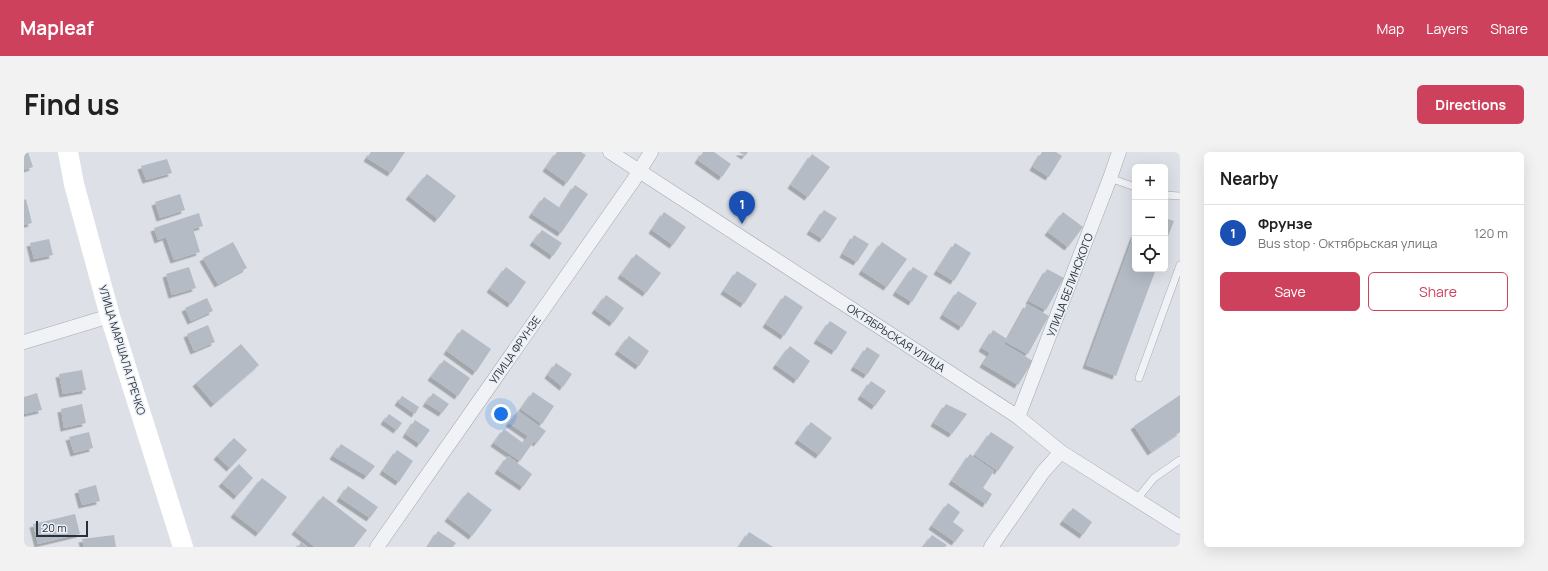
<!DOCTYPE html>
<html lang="en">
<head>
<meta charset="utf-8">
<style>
  body { margin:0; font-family:Manrope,sans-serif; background:#f2f2f2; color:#222 }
  .controls { position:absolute; right:12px; top:12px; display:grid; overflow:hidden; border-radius:6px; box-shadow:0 4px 16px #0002 }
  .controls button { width:36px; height:36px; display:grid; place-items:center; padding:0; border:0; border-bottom:1px solid #e0e0e0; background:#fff; color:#222; font:20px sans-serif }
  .scale { position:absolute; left:12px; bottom:10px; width:52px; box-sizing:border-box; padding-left:4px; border:2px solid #27303d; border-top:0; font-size:11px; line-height:14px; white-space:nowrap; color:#27303d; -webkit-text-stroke:3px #ecf0f5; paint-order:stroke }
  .you { position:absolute; left:477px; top:262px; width:14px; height:14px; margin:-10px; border:3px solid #fff; border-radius:50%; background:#1a73e8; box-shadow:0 0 0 6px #1a73e833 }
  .badge { display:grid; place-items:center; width:26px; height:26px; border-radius:50%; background:#cd415d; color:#fff; font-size:13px; font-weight:700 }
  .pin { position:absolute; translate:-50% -33px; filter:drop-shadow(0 1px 2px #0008) }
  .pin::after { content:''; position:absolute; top:21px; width:14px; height:12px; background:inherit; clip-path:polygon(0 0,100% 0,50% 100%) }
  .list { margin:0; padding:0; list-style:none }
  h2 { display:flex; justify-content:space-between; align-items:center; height:52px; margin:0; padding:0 16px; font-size:17px }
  h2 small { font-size:13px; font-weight:400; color:#767676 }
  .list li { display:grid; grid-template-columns:26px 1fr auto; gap:12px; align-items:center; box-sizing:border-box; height:56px; padding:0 16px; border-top:1px solid #e0e0e0 }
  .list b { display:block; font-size:15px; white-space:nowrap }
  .list p { margin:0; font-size:13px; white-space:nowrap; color:#767676 }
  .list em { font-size:13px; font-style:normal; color:#767676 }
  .actions { display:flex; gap:8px; padding:12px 16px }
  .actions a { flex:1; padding:9px 0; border:1px solid #cd415d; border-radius:6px; text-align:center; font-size:14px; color:#cd415d }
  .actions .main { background:#cd415d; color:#fff }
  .icon { flex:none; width:22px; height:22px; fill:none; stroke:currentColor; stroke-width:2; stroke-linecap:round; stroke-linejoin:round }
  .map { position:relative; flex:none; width:1156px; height:395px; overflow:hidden; border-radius:6px }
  header { display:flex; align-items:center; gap:24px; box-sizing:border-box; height:56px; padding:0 20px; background:#cd415d; color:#fff }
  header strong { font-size:19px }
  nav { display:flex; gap:22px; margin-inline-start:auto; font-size:14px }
  .intro { display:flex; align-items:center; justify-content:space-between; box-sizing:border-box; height:96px; padding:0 24px }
  h1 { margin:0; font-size:28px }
  .button { padding:10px 18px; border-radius:6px; background:#cd415d; color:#fff; font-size:14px; font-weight:700 }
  main { display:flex; gap:24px; padding:0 24px }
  aside { flex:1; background:#fff; border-radius:6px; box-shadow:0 4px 16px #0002 }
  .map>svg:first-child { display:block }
</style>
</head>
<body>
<header>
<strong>Mapleaf</strong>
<nav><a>Map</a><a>Layers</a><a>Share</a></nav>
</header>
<div class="intro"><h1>Find us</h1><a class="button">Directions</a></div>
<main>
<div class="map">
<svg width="1156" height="395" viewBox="0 0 1156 395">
  <defs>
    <filter id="shadow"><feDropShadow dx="-3.5" dy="3.5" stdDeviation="0" flood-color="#0004"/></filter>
  </defs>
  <rect width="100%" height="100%" fill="#dde1e7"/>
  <!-- building -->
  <path fill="#b4bbc4" filter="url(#shadow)" d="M 0,0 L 4,0 L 9,15 L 0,18 Z
    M 347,0 L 381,0 L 367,21 L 343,6 Z
    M 533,0 L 557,0 L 562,3 L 543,31 L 522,16 Z
    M 679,0 L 690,0 L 707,12 L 698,25 L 674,8 Z
    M 715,0 L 724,0 L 721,4 Z
    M 1018,0 L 1032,0 L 1038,4 L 1025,25 L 1009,15 Z
    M 788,2 L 806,15 L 784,45 L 767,33 Z
    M 143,7 L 148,21 L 122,28 L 117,14 Z
    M 403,22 L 432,44 L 414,67 L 385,44 Z
    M 551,33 L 564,42 L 537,81 L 508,62 L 520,45 L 536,56 Z
    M 156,42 L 161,58 L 136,66 L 131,50 Z
    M 2,47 L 8,71 L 0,73 L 0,48 Z
    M 800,58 L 813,66 L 799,87 L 786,79 Z
    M 640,60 L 662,75 L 649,93 L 628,78 Z
    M 1039,60 L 1059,75 L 1044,95 L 1024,80 Z
    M 175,61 L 179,74 L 169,77 L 176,100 L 150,108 L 142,85 L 134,88 L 130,76 Z
    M 1141,66 L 1150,69 L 1141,92 Z
    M 518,78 L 538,91 L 529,104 L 509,90 Z
    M 1111,80 L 1111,117 L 1132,117 L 1092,224 L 1062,213 Z
    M 830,83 L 845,92 L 833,110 L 819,102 Z
    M 25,87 L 29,103 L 10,107 L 6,91 Z
    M 209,90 L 223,116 L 194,132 L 179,106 Z
    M 858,90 L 883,107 L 863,135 L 838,119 Z
    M 931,91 L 947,101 L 930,129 L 913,119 Z
    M 612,102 L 637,121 L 622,141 L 597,123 Z
    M 165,115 L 172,136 L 148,143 L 142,122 Z
    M 482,115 L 502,130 L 487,152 L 466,137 Z
    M 889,115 L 904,124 L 888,150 L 872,140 Z
    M 1023,117 L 1040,126 L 1022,158 L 1005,149 Z
    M 713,119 L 733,132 L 720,152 L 700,139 Z
    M 934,139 L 953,151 L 938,175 L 919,163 Z
    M 582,143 L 600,156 L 589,171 L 571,158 Z
    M 761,143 L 779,155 L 760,184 L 742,172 Z
    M 183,146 L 189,159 L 167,169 L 161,156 Z
    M 1003,152 L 1025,164 L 1004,202 L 982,190 Z
    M 806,169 L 823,180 L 811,199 L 793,188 Z
    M 184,173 L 191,190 L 170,199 L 163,182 Z
    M 438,177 L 467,197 L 452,220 L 423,199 Z
    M 969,178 L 983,187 L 980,192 L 1009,209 L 994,233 L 959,212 L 966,201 L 958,196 Z
    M 605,184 L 625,199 L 615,214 L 594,199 Z
    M 217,192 L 235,213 L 190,252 L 172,231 Z
    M 766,194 L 786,209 L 773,228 L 752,213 Z
    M 843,195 L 856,203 L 843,223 L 830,215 Z
    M 420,208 L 446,226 L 434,244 L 407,225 Z
    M 532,211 L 548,222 L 539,235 L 524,223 Z
    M 58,218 L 62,238 L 39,242 L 35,222 Z
    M 847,229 L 862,239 L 851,254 L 837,244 Z
    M 509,240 L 530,254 L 518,272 L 497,257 Z
    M 13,241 L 18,258 L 0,262 L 0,245 Z
    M 409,241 L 425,252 L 418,261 L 402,251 Z
    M 1156,243 L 1156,280 L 1127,300 L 1110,274 Z
    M 378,244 L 395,255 L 391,262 L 374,250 Z
    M 58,252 L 62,271 L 40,276 L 37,257 Z
    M 922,252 L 943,262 L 928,282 L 910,271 Z
    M 494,259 L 522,279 L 513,291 L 510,289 L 496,309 L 470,291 L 480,277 L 499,291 L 504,284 L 485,271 Z
    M 365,262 L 378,271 L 373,278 L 360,269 Z
    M 391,268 L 406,278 L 396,292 L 382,282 Z
    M 787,270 L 808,286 L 795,303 L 774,288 Z
    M 65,280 L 69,296 L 50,301 L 45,285 Z
    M 967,280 L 990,295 L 974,319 L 951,303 Z
    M 210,286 L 223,298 L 206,316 L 193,304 Z
    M 317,292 L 351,314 L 343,324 L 309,304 Z
    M 373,298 L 389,309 L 375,330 L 359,319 Z
    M 946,302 L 970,319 L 959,336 L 968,342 L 962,352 L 928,329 Z
    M 484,304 L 508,322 L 499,335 L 474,318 Z
    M 215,312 L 229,326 L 213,344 L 198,331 Z
    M 238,326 L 263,345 L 235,381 L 210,362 Z
    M 72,333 L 76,349 L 58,353 L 54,338 Z
    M 324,334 L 354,355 L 346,366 L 316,346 Z
    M 444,340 L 468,358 L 448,384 L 424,366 Z
    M 299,344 L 343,378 L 330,395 L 291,395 L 271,379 Z
    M 924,351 L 936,360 L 929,370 L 940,378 L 931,390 L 908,374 Z
    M 1049,356 L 1068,370 L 1059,383 L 1039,369 Z
    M 51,362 L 56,382 L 14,392 L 9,372 Z
    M 414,379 L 432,391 L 429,395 L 404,395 Z
    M 725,380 L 749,395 L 715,395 Z
    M 90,383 L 92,395 L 60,395 L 58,387 Z
    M 908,383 L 923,393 L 921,395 L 902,395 L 900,394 Z
    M 277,390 L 283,395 L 274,395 Z"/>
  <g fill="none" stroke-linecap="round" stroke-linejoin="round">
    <!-- lane casing -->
    <g stroke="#a3a8b1" stroke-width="8">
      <path id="lane" d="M 1086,26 L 1111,35
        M 1141,43 L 1156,44
        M 1115,226 L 1156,113
        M 1113,347 L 1130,326 L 1156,308"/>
    </g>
    <!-- street casing -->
    <g stroke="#a3a8b1" stroke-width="15">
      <path id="street" d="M 586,0 L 994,265 L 1037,300 L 1156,375
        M 0,190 L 86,164
        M 994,265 L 1086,26 L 1095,0
        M 353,395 L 609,29 L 627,0
        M 967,395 L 1019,320 L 1037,300"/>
    </g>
    <!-- lane -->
    <use href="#lane" stroke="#f0f2f5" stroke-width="7"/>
    <!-- street -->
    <use href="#street" stroke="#f0f2f5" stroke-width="14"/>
    <!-- secondary -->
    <path stroke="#fff" stroke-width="20" d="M 44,0 L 50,32 L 86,164 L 159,395"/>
  </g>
  <g text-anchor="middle" stroke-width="3" stroke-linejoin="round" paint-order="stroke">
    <!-- street labels -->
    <g font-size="11" fill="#27303d" stroke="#ecf0f5">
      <text transform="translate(1046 133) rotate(-69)" y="4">УЛИЦА БЕЛИНСКОГО</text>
      <text transform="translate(872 186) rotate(33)" y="4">ОКТЯБРЬСКАЯ УЛИЦА</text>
      <text transform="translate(98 198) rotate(73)" y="4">УЛИЦА МАРШАЛА ГРЕЧКО</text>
      <text transform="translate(491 198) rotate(-55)" y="4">УЛИЦА ФРУНЗЕ</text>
    </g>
  </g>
</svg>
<div class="controls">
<button>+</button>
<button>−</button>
<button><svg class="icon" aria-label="locate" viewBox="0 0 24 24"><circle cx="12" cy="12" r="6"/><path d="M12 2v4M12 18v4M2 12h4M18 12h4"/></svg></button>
</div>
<div class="scale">20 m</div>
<div class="you"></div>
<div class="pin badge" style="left:718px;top:72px;background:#1a4fb4">1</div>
</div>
<aside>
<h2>Nearby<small></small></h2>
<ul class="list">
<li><span class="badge" style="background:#1a4fb4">1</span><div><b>Фрунзе</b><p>Bus stop · Октябрьская улица</p></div><em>120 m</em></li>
</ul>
<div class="actions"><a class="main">Save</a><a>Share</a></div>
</aside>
</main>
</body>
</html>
